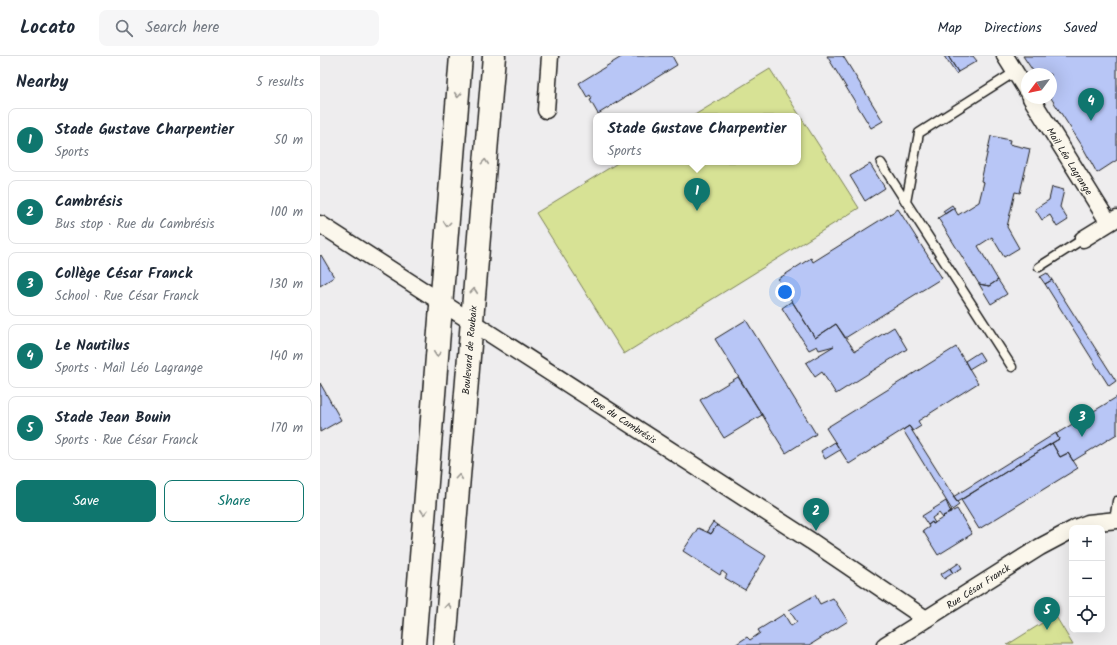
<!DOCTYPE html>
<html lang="en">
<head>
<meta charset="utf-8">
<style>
  body { margin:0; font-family:Kalam,sans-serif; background:#f6f6f7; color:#1f2937 }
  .controls { position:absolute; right:12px; bottom:12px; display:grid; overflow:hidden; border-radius:8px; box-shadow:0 4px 16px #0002 }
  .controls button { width:36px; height:36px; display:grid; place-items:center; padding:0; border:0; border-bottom:1px solid #e0e1e3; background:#fff; color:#1f2937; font:20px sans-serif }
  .compass { position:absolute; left:701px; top:12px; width:36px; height:36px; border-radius:50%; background:#fff; box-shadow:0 4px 16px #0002; rotate:238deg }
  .you { position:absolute; left:465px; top:236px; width:14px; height:14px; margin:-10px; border:3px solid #fff; border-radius:50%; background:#1a73e8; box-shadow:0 0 0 6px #1a73e833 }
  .badge { display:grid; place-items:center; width:26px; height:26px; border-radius:50%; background:#0f766e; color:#fff; font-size:13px; font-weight:700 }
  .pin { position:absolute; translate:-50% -33px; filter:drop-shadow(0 1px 2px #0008) }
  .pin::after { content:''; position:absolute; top:21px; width:14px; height:12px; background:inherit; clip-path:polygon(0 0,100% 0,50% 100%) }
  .popup { position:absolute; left:273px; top:57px; width:208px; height:52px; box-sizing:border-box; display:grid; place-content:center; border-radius:8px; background:#fff; filter:drop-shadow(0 1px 3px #0005); font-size:13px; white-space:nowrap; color:#747a83 }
  .popup b { font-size:15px; color:#1f2937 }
  .popup::after { content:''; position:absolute; left:50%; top:100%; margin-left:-8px; border:8px solid transparent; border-top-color:#fff }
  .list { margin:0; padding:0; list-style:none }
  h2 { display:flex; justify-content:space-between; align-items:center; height:52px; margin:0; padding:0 16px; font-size:17px }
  h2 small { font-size:13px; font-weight:400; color:#747a83 }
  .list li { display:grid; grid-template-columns:26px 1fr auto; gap:12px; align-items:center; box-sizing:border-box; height:64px; margin:0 8px 8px; padding:0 8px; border:1px solid #e0e1e3; border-radius:8px }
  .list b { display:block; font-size:15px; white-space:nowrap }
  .list p { margin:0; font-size:13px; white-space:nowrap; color:#747a83 }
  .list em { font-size:13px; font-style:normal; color:#747a83 }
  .actions { display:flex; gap:8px; padding:12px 16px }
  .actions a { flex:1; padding:9px 0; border:1px solid #0f766e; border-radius:8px; text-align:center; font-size:14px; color:#0f766e }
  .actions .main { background:#0f766e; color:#fff }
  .icon { flex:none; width:22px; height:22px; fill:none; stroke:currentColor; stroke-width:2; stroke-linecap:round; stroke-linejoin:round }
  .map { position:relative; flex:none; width:797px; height:589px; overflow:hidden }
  header { display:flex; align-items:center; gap:24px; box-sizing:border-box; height:56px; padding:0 20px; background:#fff; border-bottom:1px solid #e0e1e3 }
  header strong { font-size:19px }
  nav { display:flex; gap:22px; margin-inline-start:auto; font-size:14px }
  .search { width:280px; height:36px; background:#f6f6f7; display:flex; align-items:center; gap:10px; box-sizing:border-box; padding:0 14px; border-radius:8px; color:#747a83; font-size:15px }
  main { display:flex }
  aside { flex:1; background:#fff }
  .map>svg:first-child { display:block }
</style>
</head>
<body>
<header>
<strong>Locato</strong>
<div class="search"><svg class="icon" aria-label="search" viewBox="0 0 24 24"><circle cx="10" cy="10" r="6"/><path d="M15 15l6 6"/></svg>Search here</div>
<nav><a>Map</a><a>Directions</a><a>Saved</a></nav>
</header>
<main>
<aside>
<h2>Nearby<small>5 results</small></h2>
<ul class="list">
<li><span class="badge">1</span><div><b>Stade Gustave Charpentier</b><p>Sports</p></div><em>50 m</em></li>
<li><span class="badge">2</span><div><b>Cambrésis</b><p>Bus stop · Rue du Cambrésis</p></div><em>100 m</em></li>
<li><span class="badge">3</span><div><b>Collège César Franck</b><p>School · Rue César Franck</p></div><em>130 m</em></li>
<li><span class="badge">4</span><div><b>Le Nautilus</b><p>Sports · Mail Léo Lagrange</p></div><em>140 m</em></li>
<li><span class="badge">5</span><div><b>Stade Jean Bouin</b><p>Sports · Rue César Franck</p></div><em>170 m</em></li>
</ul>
<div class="actions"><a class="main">Save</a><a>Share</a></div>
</aside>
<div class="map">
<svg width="797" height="589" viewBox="0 0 797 589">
  <rect width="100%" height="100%" fill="#eeedee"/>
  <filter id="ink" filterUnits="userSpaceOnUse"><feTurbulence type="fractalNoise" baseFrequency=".025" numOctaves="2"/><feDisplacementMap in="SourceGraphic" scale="8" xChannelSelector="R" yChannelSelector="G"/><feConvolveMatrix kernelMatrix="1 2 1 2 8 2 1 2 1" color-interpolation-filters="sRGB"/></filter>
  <g filter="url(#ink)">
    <!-- green -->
    <path fill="#d7e295" stroke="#7a7f58" d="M 450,13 L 539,152 L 304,298 L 216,157 L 299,106 L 478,106 L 478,60 L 373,60 Z
      M 735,559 L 753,589 L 687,589 Z"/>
    <!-- building -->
    <path fill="#b8c6f6" stroke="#1c1c1c" d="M 303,0 L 352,0 L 357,9 L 278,58 L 270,44 L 272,43 L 270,39 L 267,41 L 259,27 Z
      M 507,0 L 523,0 L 563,65 L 551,72 Z
      M 624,0 L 628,0 L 638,16 L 636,18 Z
      M 628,0 L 653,0 L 657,5 L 638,16 Z
      M 703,0 L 797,0 L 797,104 L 777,117 L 761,88 L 731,42 L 731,18 L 715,18 Z
      M 671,80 L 690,84 L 689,88 L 710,93 L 700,137 L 695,136 L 687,171 L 699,192 L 684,201 L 672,181 L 658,190 L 678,224 L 669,230 L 659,228 L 618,162 L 634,152 L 638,159 L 659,146 L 664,126 L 661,125 Z
      M 550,108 L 565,132 L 545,145 L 530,120 Z
      M 732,131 L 744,134 L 740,151 L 748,164 L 737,171 L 730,159 L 722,164 L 715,153 L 729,144 Z
      M 632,149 L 634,152 L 625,158 L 623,155 Z
      M 578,153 L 622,222 L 525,282 L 516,268 L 495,282 L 458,223 L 491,202 L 493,206 Z
      M 1,199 L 14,221 L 0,230 L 0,200 Z
      M 727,217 L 732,224 L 725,228 L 720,221 Z
      M 678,224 L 687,238 L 671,248 L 659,228 L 669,230 Z
      M 732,224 L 796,325 L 789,330 L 725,228 Z
      M 472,245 L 495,282 L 516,268 L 535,295 L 574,271 L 587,293 L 516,338 L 502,316 L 495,321 L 486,307 L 514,290 L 499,294 L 497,290 L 489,294 L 462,252 Z
      M 426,264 L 496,378 L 466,397 L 395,283 Z
      M 636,291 L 658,327 L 598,365 L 601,370 L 593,375 L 589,370 L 529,408 L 506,372 Z
      M 659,296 L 664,304 L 649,313 L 645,305 Z
      M 418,321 L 442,359 L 404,382 L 380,344 Z
      M 0,327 L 21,364 L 0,376 Z
      M 797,341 L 797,378 L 753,405 L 748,397 L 740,401 L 732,387 L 739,383 L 736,378 Z
      M 589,370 L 639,449 L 632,454 L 583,374 Z
      M 736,377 L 739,383 L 637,446 L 633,441 Z
      M 515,386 L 520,394 L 505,403 L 501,395 Z
      M 732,387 L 740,401 L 748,397 L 758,412 L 659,473 L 641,444 Z
      M 626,445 L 631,457 L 623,460 L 624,461 L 623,462 L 619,457 L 612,462 L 615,467 L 613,468 L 612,466 L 608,469 L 602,460 Z
      M 637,453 L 652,478 L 618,499 L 603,475 L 609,471 L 608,469 L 612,466 L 613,468 L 624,461 L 623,460 Z
      M 393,466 L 397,469 L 391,478 L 387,475 Z
      M 397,469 L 446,500 L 425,534 L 405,522 L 407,519 L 402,515 L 400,519 L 363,495 L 378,472 L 391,478 Z
      M 639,507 L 642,512 L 633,517 L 630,513 Z
      M 630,512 L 633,517 L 624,523 L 621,518 Z
      M 495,539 L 500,548 L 513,542 L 528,565 L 490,589 L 415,589 L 427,581 L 430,584 L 440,577 L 438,574 L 464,558 L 471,570 L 477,566 L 469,554 Z"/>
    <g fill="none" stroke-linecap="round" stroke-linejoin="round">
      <!-- lane casing -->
      <g stroke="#1c1c1c" stroke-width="11">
        <path id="lane" d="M 561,107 L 586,146
          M 719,211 L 763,183
          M 692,311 L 586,146 L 599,77 L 695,16
          M 794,465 L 797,445"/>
      </g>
      <!-- street casing -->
      <g stroke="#1c1c1c" stroke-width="19">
        <path id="street" d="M 685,0 L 707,35
          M 711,42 L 789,167
          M 226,54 L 230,0
          M 0,168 L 491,485 L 606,563
          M 763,183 L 797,162
          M 755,472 L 768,467 L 797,464
          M 565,589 L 720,491 L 752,474"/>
      </g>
      <!-- secondary casing -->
      <g stroke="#1c1c1c" stroke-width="25">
        <path id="secondary" d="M 94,589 L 141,0
          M 125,589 L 174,0"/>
      </g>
      <!-- lane -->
      <use href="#lane" stroke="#fbf7ec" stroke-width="8"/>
      <!-- street -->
      <use href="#street" stroke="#fbf7ec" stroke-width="16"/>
      <!-- secondary -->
      <use href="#secondary" stroke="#fbf7ec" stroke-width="22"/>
    </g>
    <!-- one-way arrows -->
    <defs><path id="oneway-chevron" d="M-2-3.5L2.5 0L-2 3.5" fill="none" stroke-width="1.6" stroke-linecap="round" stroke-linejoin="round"/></defs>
    <g stroke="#97948e">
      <use href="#oneway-chevron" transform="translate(138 39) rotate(95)"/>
      <use href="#oneway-chevron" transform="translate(165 106) rotate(-85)"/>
      <use href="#oneway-chevron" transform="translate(127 168) rotate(95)"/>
      <use href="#oneway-chevron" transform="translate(154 235) rotate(-85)"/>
      <use href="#oneway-chevron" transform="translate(117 298) rotate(95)"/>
      <use href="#oneway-chevron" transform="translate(139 421) rotate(-85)"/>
      <use href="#oneway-chevron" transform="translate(104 456) rotate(95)"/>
      <use href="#oneway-chevron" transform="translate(128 550) rotate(-85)"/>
    </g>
  </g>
  <g text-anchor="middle" stroke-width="3" stroke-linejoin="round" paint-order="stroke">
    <!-- street labels -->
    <g font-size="10" fill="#1c1c1c" stroke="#fbf7ec">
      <text transform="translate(750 105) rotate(58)" y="4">Mail Léo Lagrange</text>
      <text transform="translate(149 294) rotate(-85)" y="4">Boulevard de Roubaix</text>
      <text transform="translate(304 364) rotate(33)" y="4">Rue du Cambrésis</text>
      <text transform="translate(658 530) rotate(-33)" y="4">Rue César Franck</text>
    </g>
  </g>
</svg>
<div class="controls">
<button>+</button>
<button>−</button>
<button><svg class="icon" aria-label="locate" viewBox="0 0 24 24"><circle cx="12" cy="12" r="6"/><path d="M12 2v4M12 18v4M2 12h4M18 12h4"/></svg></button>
</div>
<svg class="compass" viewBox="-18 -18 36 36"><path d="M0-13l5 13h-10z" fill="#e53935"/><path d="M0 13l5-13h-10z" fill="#747a83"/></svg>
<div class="you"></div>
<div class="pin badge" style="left:377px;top:155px">1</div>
<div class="popup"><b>Stade Gustave Charpentier</b>Sports</div>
<div class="pin badge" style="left:496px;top:475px">2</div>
<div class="pin badge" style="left:762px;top:381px">3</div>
<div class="pin badge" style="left:771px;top:65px">4</div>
<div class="pin badge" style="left:727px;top:574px">5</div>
</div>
</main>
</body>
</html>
